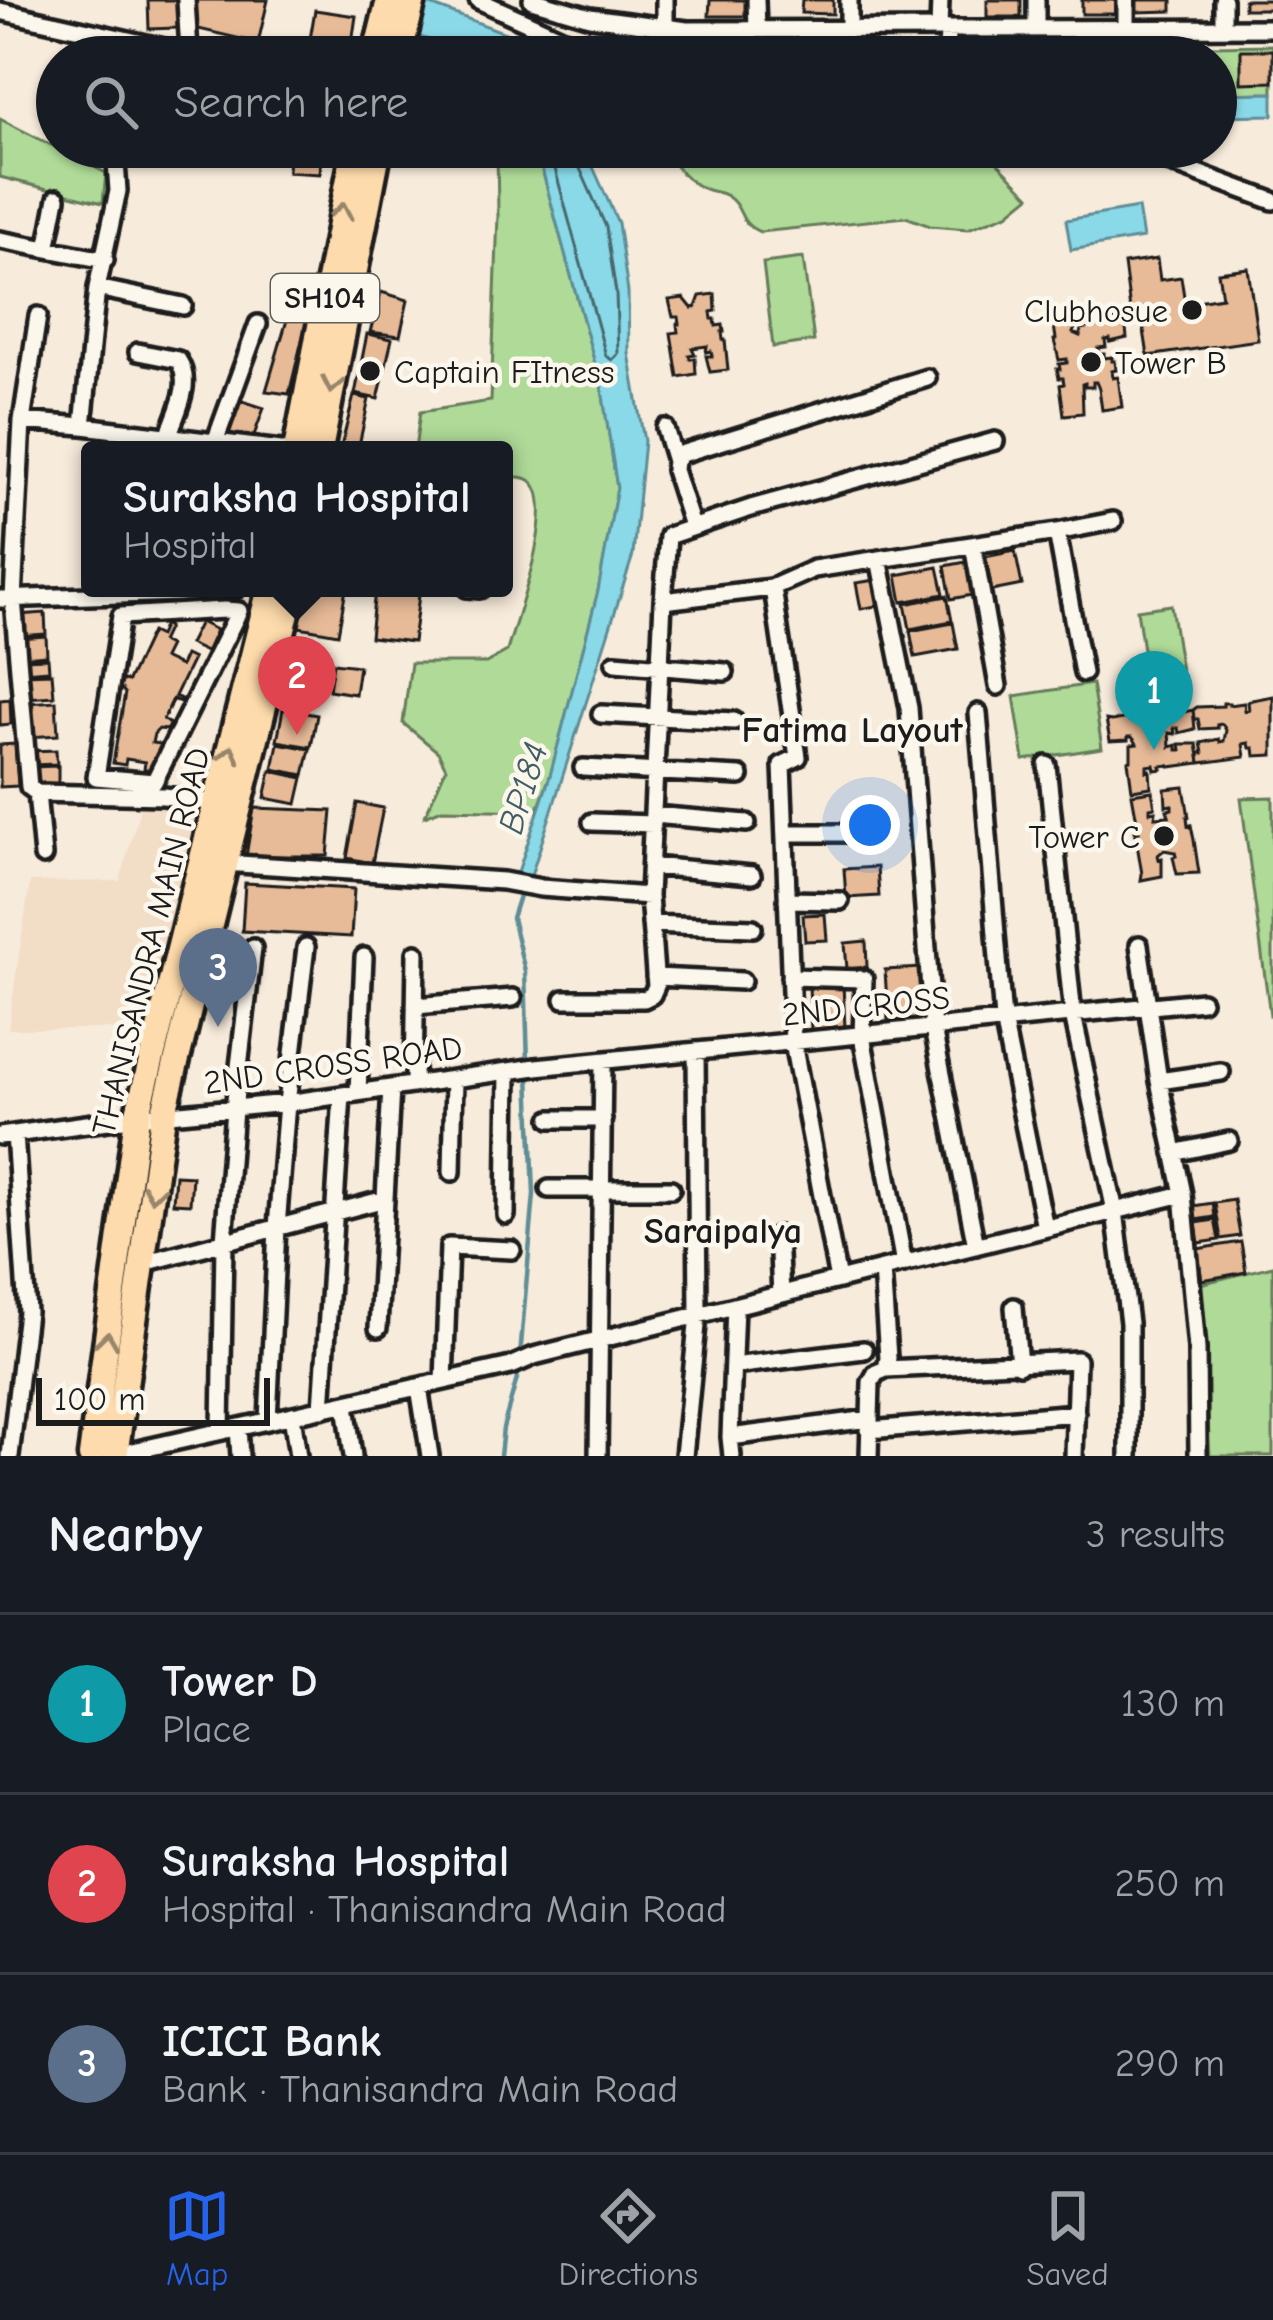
<!DOCTYPE html>
<html lang="en">
<head>
<meta charset="utf-8">
<style>
  body { margin:0; font-family:"Comic Neue",sans-serif; background:#242831; color:#f1f3f6 }
  .scale { position:absolute; left:36px; bottom:30px; width:234px; box-sizing:border-box; padding-left:12px; border:6px solid #1c1c1c; border-top:0; font-size:33px; line-height:42px; white-space:nowrap; color:#1c1c1c; -webkit-text-stroke:9px #fbf7ec; paint-order:stroke }
  .you { position:absolute; left:870px; top:825px; width:42px; height:42px; margin:-30px; border:9px solid #fff; border-radius:50%; background:#1a73e8; box-shadow:0 0 0 18px #1a73e833 }
  .badge { display:grid; place-items:center; width:78px; height:78px; border-radius:50%; background:#2563eb; color:#fff; font-size:39px; font-weight:700 }
  .pin { position:absolute; translate:-50% -99px; filter:drop-shadow(0 3px 6px #0008) }
  .pin::after { content:''; position:absolute; top:63px; width:42px; height:36px; background:inherit; clip-path:polygon(0 0,100% 0,50% 100%) }
  .popup { position:absolute; left:81px; top:441px; width:432px; height:156px; box-sizing:border-box; display:grid; place-content:center; border-radius:12px; background:#171b24; filter:drop-shadow(0 3px 9px #0005); font-size:39px; white-space:nowrap; color:#9ea1a6 }
  .popup b { font-size:45px; color:#f1f3f6 }
  .popup::after { content:''; position:absolute; left:50%; top:100%; margin-left:-24px; border:24px solid transparent; border-top-color:#171b24 }
  .list { margin:0; padding:0; list-style:none }
  h2 { display:flex; justify-content:space-between; align-items:center; height:156px; margin:0; padding:0 48px; font-size:51px }
  h2 small { font-size:39px; font-weight:400; color:#9ea1a6 }
  .list li { display:grid; grid-template-columns:78px 1fr auto; gap:36px; align-items:center; box-sizing:border-box; height:180px; padding:0 48px; border-top:3px solid #363941 }
  .list b { display:block; font-size:45px; white-space:nowrap }
  .list p { margin:0; font-size:39px; white-space:nowrap; color:#9ea1a6 }
  .list em { font-size:39px; font-style:normal; color:#9ea1a6 }
  .icon { flex:none; width:66px; height:66px; fill:none; stroke:currentColor; stroke-width:2; stroke-linecap:round; stroke-linejoin:round }
  .map { position:relative; flex:none; width:1273px; height:1456px; overflow:hidden }
  .search { position:absolute; background:#171b24; box-shadow:0 3px 9px #0004; left:36px; right:36px; top:36px; height:132px; display:flex; align-items:center; gap:30px; box-sizing:border-box; padding:0 42px; border-radius:66px; color:#9ea1a6; font-size:45px }
  .sheet { height:696px; background:#171b24 }
  nav { display:flex; justify-content:space-around; align-items:center; box-sizing:border-box; height:168px; border-top:3px solid #363941; background:#171b24; font-size:33px; color:#9ea1a6 }
  nav a { display:grid; justify-items:center; gap:6px }
  nav .on { color:#2563eb }
  .map>svg:first-child { display:block }
</style>
</head>
<body>
<div class="map">
<svg width="1273" height="1456" viewBox="0 0 1273 1456">
  <rect width="100%" height="100%" fill="#f7ebdb"/>
  <filter id="ink" filterUnits="userSpaceOnUse"><feTurbulence type="fractalNoise" baseFrequency=".00833" numOctaves="2"/><feDisplacementMap in="SourceGraphic" scale="24" xChannelSelector="R" yChannelSelector="G"/><feConvolveMatrix kernelMatrix="1 2 1 2 8 2 1 2 1" color-interpolation-filters="sRGB"/></filter>
  <g filter="url(#ink)">
    <!-- built -->
    <path fill="#f2ddc7" d="M 141,805 L 197,812 L 143,1029 L 8,1029 L 30,882 L 120,881 Z"/>
    <!-- green -->
    <path fill="#afda98" stroke="#667b5a" stroke-width="3" d="M 1273,45 L 1273,93 L 1216,94 L 1216,57 L 955,57 L 955,50 Z
      M 929,46 L 928,57 L 678,57 L 684,50 Z
      M 0,119 L 106,173 L 103,203 L 0,177 Z
      M 497,147 L 536,147 L 602,389 L 617,488 L 598,591 L 550,776 L 537,811 L 442,809 L 425,816 L 446,768 L 438,752 L 403,723 L 411,663 L 486,663 L 507,651 C 516,619 558,506 532,482 C 525,475 513,477 504,477 L 504,450 L 415,450 L 420,412 L 491,401 L 498,215 Z
      M 667,147 L 976,147 L 986,151 L 1030,196 L 1008,214 L 968,229 L 930,226 L 906,217 L 760,232 C 737,223 745,208 727,196 C 719,191 717,193 708,190 C 687,183 674,167 667,147 Z
      M 803,258 L 814,341 L 773,347 L 763,263 Z
      M 1171,605 L 1183,684 L 1149,689 L 1137,610 Z
      M 1092,684 L 1102,748 L 1024,760 L 1014,696 Z
      M 1273,797 L 1273,1014 L 1270,1015 L 1241,798 Z
      M 1273,1266 L 1273,1456 L 1210,1456 L 1200,1284 Z"/>
    <!-- water -->
    <path fill="#8ad9e8" stroke="#5e8d96" stroke-width="3" d="M 428,4 L 569,57 L 486,57 L 413,35 Z
      M 1273,93 L 1273,115 L 1216,116 L 1216,94 Z
      M 536,147 L 584,147 L 618,223 L 628,292 L 629,353 L 644,441 L 633,555 L 531,876 L 517,875 L 550,776 L 598,591 L 617,488 L 602,389 Z
      M 1138,208 L 1143,238 L 1071,250 L 1066,220 Z"/>
    <g fill="none" stroke-linecap="round" stroke-linejoin="round">
      <!-- shore -->
      <path stroke="#48686e" stroke-width="3" d="M 549,147 L 606,356 L 612,360 L 618,354 L 616,293 L 606,227 L 574,155 L 574,147"/>
      <!-- stream -->
      <path stroke="#5e8d96" stroke-width="4.5" d="M 522,886 L 512,918 L 525,971 L 528,1063
        M 520,1357 L 534,1194 L 529,1075
        M 500,1456 L 503,1428 L 520,1368"/>
    </g>
    <!-- building -->
    <path fill="#e8bb98" stroke="#1c1c1c" stroke-width="3" d="M 148,0 L 177,0 L 177,28 L 149,29 Z
      M 196,0 L 268,0 L 258,43 L 190,27 Z
      M 710,0 L 745,0 L 745,16 L 709,16 Z
      M 802,0 L 833,0 L 833,14 L 801,13 Z
      M 987,0 L 1021,0 L 1021,17 L 987,17 Z
      M 1082,0 L 1116,0 L 1116,14 L 1082,14 Z
      M 1137,0 L 1172,0 L 1172,11 L 1137,12 Z
      M 1244,0 L 1273,0 L 1273,9 L 1244,9 Z
      M 315,10 L 356,16 L 350,57 L 307,57 Z
      M 1241,50 L 1273,50 L 1273,82 L 1241,83 Z
      M 289,155 L 321,157 L 320,174 L 288,172 Z
      M 1157,259 L 1160,280 L 1181,277 L 1185,303 L 1222,297 L 1218,272 L 1248,268 L 1258,340 L 1148,356 L 1142,317 L 1131,318 L 1124,264 Z
      M 381,292 L 408,300 L 400,336 L 370,332 Z
      M 715,294 L 716,311 L 711,312 L 712,319 L 715,319 L 716,326 L 723,325 L 724,332 L 722,332 L 723,340 L 725,340 L 728,370 L 710,372 L 706,356 L 712,356 L 711,351 L 706,352 L 707,346 L 692,348 L 695,354 L 689,355 L 690,359 L 695,358 L 696,374 L 678,377 L 671,333 L 678,332 L 677,324 L 680,324 L 679,317 L 673,317 L 669,300 L 684,298 L 692,308 L 696,307 L 700,296 Z
      M 292,303 L 310,307 L 289,394 L 266,391 Z
      M 1063,309 L 1064,313 L 1072,312 L 1076,326 L 1073,333 L 1080,336 L 1081,329 L 1096,326 L 1095,322 L 1125,318 L 1127,338 L 1110,342 L 1110,339 L 1105,340 L 1106,347 L 1098,348 L 1099,354 L 1104,354 L 1104,358 L 1112,357 L 1112,361 L 1115,361 L 1116,370 L 1112,371 L 1113,378 L 1118,377 L 1122,407 L 1102,410 L 1099,389 L 1096,382 L 1093,382 L 1093,387 L 1085,387 L 1085,383 L 1082,384 L 1083,413 L 1064,415 L 1060,385 L 1064,384 L 1063,378 L 1059,378 L 1057,369 L 1060,369 L 1059,364 L 1067,363 L 1067,359 L 1059,360 L 1054,340 L 1056,339 L 1053,319 L 1051,319 L 1050,314 Z
      M 367,334 L 392,339 L 378,399 L 355,394 Z
      M 354,396 L 369,399 L 358,450 L 341,447 Z
      M 233,398 L 264,408 L 252,441 L 221,430 Z
      M 1015,551 L 1022,585 L 992,591 L 985,557 Z
      M 971,561 L 977,594 L 951,599 L 945,566 Z
      M 938,567 L 944,594 L 902,602 L 897,575 Z
      M 876,580 L 881,605 L 861,609 L 856,583 Z
      M 306,588 L 346,589 L 338,634 L 299,627 Z
      M 375,590 L 419,595 L 413,642 L 370,637 Z
      M 947,596 L 952,621 L 910,629 L 905,604 Z
      M 45,613 L 46,634 L 19,636 L 18,615 Z
      M 200,622 L 216,630 L 206,652 L 189,644 Z
      M 953,623 L 958,649 L 915,657 L 910,631 Z
      M 164,624 L 168,627 L 161,642 L 169,646 L 163,658 L 180,666 L 185,655 L 193,659 L 175,696 L 181,699 L 180,702 L 173,699 L 163,720 L 170,724 L 166,730 L 159,729 L 154,734 L 152,743 L 161,744 L 157,770 L 144,769 L 145,762 L 126,759 L 125,765 L 113,763 L 125,693 L 120,687 L 123,680 L 128,681 L 151,632 L 159,636 Z
      M 46,636 L 47,655 L 22,657 L 20,638 Z
      M 48,658 L 49,670 L 23,672 L 22,659 Z
      M 333,663 L 359,666 L 355,694 L 329,690 Z
      M 52,673 L 54,696 L 26,698 L 24,674 Z
      M 1273,696 L 1273,755 L 1255,756 L 1254,748 L 1250,748 L 1249,743 L 1243,744 L 1245,757 L 1200,763 L 1199,753 L 1203,753 L 1201,743 L 1219,739 L 1220,742 L 1224,741 L 1226,730 L 1222,724 L 1217,725 L 1218,728 L 1200,729 L 1198,719 L 1194,719 L 1193,710 L 1197,707 L 1223,706 L 1223,703 L 1229,703 L 1229,705 L 1244,703 L 1245,711 L 1249,710 L 1248,702 L 1252,700 Z
      M 10,699 L 11,724 L 0,725 L 0,700 Z
      M 56,701 L 58,735 L 29,737 L 27,703 Z
      M 283,709 L 317,715 L 311,747 L 277,741 Z
      M 1193,710 L 1195,729 L 1179,733 L 1178,728 L 1174,728 L 1175,734 L 1169,733 L 1170,747 L 1177,745 L 1177,750 L 1181,750 L 1180,744 L 1197,744 L 1200,763 L 1170,767 L 1169,765 L 1161,766 L 1162,769 L 1155,770 L 1154,765 L 1147,766 L 1147,771 L 1150,770 L 1151,787 L 1132,790 L 1128,761 L 1131,760 L 1131,745 L 1137,744 L 1136,742 L 1132,737 L 1128,737 L 1128,740 L 1110,741 L 1106,720 L 1112,721 L 1154,713 L 1155,718 Z
      M 278,743 L 310,749 L 304,775 L 273,769 Z
      M 15,744 L 18,786 L 0,787 L 0,745 Z
      M 56,750 L 57,764 L 30,765 L 30,751 Z
      M 58,766 L 58,785 L 31,786 L 31,767 Z
      M 271,771 L 303,778 L 297,804 L 265,798 Z
      M 1184,787 L 1189,817 L 1187,817 L 1188,826 L 1191,825 L 1194,840 L 1199,873 L 1177,874 L 1173,857 L 1176,856 L 1175,852 L 1164,850 L 1158,855 L 1159,859 L 1162,858 L 1162,876 L 1141,880 L 1142,874 L 1135,832 L 1139,832 L 1132,794 L 1152,791 L 1155,807 L 1150,808 L 1150,812 L 1156,811 L 1155,817 L 1169,816 L 1167,810 L 1172,809 L 1172,805 L 1166,806 L 1165,789 Z
      M 357,803 L 383,808 L 372,863 L 347,858 Z
      M 254,808 L 332,811 L 328,856 L 246,856 Z
      M 877,867 L 879,896 L 846,898 L 844,869 Z
      M 245,883 L 354,889 L 351,937 L 242,931 Z
      M 825,914 L 827,940 L 805,941 L 803,915 Z
      M 866,941 L 867,967 L 847,969 L 845,943 Z
      M 922,968 L 925,1019 L 888,1021 L 885,970 Z
      M 843,984 L 845,1028 L 811,1030 L 809,986 Z
      M 175,1175 L 192,1176 L 190,1204 L 173,1203 Z
      M 1234,1200 L 1240,1236 L 1221,1239 L 1215,1203 Z
      M 1213,1203 L 1215,1217 L 1195,1220 L 1193,1206 Z
      M 1215,1220 L 1219,1240 L 1199,1243 L 1196,1223 Z
      M 1241,1242 L 1246,1272 L 1202,1280 L 1197,1249 Z"/>
    <g fill="none" stroke-linecap="round" stroke-linejoin="round">
      <!-- street casing -->
      <g stroke="#1c1c1c" stroke-width="24">
        <path id="street" d="M 186,0 L 189,52
          M 478,0 L 601,56 L 624,57
          M 532,0 L 590,17 L 687,30 L 1273,28
          M 665,0 L 665,26
          M 756,0 L 757,30
          M 849,0 L 849,29
          M 1036,0 L 1036,28
          M 1126,0 L 1126,28
          M 0,11 L 204,57
          M 1223,28 L 1223,0
          M 939,29 L 940,0
          M 105,35 L 107,57
          M 947,57 L 948,29
          M 115,147 L 118,191 L 97,288 L 83,426 L 22,421 L 13,599 L 29,787 L 37,793 L 164,796 L 217,803
          M 1107,147 L 1133,149 L 1273,201
          M 0,240 L 105,260
          M 47,249 L 57,198
          M 97,288 L 183,306
          M 138,352 L 178,360 C 194,384 176,412 168,437
          M 22,421 L 38,316
          M 83,426 L 281,450
          M 665,428 L 675,461
          M 215,442 L 258,324
          M 692,526 L 674,470 L 675,461 L 681,454 L 927,378
          M 1057,532 L 1113,521
          M 973,545 L 998,686
          M 879,559 L 909,708 L 933,1029 L 976,1246
          M 467,588 L 480,589
          M 773,588 L 798,757 L 782,765 L 793,1043 L 838,1280
          M 0,599 L 178,593 L 237,588
          M 663,601 L 668,536 L 751,508 L 995,441
          M 224,610 L 239,611 L 154,782 L 96,777 L 121,616 Z
          M 615,663 L 725,672
          M 978,713 L 1003,1020 L 1045,1228
          M 601,714 L 734,721
          M 1047,765 L 1073,1015 L 1115,1211 L 1129,1323 L 1129,1456
          M 583,768 L 740,776
          M 37,793 L 43,856
          M 653,815 L 747,823
          M 592,822 L 653,824
          M 785,833 L 858,833
          M 224,863 L 503,881 L 541,888 L 649,896 L 663,601 L 771,588 L 814,569 L 1057,532 L 1083,673
          M 651,866 L 752,875
          M 787,900 L 840,901
          M 651,924 L 753,928
          M 1139,945 L 1159,1081 L 1183,1194 L 1197,1349 L 1198,1456
          M 655,977 L 742,981
          M 790,977 L 864,979 L 862,1036 L 904,1264
          M 564,999 L 644,999 L 652,995 L 656,986 L 649,896
          M 415,1006 L 513,998
          M 1159,1081 L 1221,1072
          M 414,1084 L 416,953
          M 358,1092 L 364,957
          M 551,1119 L 603,1119
          M 0,1136 L 137,1117 L 287,1103 L 536,1067 L 1202,1001
          M 1174,1153 L 1229,1141
          M 452,1172 L 454,1079
          M 549,1189 L 671,1189
          M 506,1215 L 508,1071
          M 778,1235 L 781,1294
          M 144,1263 L 385,1199
          M 1014,1307 L 1019,1365
          M 378,1328 L 391,1088
          M 733,1366 L 864,1350
          M 886,1369 L 1077,1360 L 1074,1456
          M 444,1381 L 449,1247 L 512,1250
          M 419,1387 L 430,1456
          M 346,1404 L 353,1456
          M 322,1409 L 342,1095
          M 292,1415 L 298,1456
          M 268,1421 L 277,1227 L 287,1103 L 306,947
          M 238,1428 L 240,1456
          M 869,1430 L 1076,1413
          M 221,1431 L 224,1241 L 234,1109 L 253,948
          M 730,1437 L 869,1419
          M 10,1456 L 27,1312 L 15,1134
          M 111,1456 L 511,1366 L 534,1356 L 1183,1194
          M 598,1456 L 603,1061
          M 684,1456 L 698,1315 L 696,1051
          M 732,1456 L 730,1437 L 735,1306
          M 869,1456 L 871,1382 L 876,1373 L 886,1369 L 888,1358 L 882,1269"/>
      </g>
      <!-- primary casing -->
      <g stroke="#1c1c1c" stroke-width="33">
        <path id="primary" d="M 375,57 L 389,0
          M 399,57 L 413,0
          M 296,450 L 355,147
          M 320,450 L 379,147
          M 91,1456 L 137,1117 L 270,588
          M 115,1456 L 163,1116 L 293,588"/>
      </g>
      <!-- street -->
      <use href="#street" stroke="#fbf7ec" stroke-width="15"/>
      <!-- primary -->
      <use href="#primary" stroke="#fedbac" stroke-width="24"/>
    </g>
    <!-- one-way arrows -->
    <defs><path id="oneway-chevron" d="M-2-3.5L2.5 0L-2 3.5" fill="none" stroke-width="1.6" stroke-linecap="round" stroke-linejoin="round" transform="scale(3)"/></defs>
    <g stroke="#98856b">
      <use href="#oneway-chevron" transform="translate(342 211) rotate(-79)"/>
      <use href="#oneway-chevron" transform="translate(332 385) rotate(101)"/>
      <use href="#oneway-chevron" transform="translate(230 754) rotate(-76)"/>
      <use href="#oneway-chevron" transform="translate(153 1193) rotate(98)"/>
      <use href="#oneway-chevron" transform="translate(107 1340) rotate(-82)"/>
    </g>
  </g>
  <!-- markers -->
  <g fill="#1c1c1c" stroke="#fbf7ec" stroke-width="4.5">
    <circle cx="1192" cy="310" r="12"/>
    <circle cx="1091" cy="362" r="12"/>
    <circle cx="370" cy="371" r="12"/>
    <circle cx="1164" cy="836" r="12"/>
  </g>
  <g text-anchor="middle" stroke-width="9" stroke-linejoin="round" paint-order="stroke">
    <!-- shield labels -->
    <rect fill="#fbf7ec" stroke="#5f5e5a" stroke-width="3" x="271" y="274" width="108" height="48" rx="9"/>
    <g font-size="30" font-weight="bold" fill="#1c1c1c">
      <text x="325" y="308">SH104</text>
    </g>
    <!-- poi labels -->
    <g font-size="33" fill="#1c1c1c" stroke="#fbf7ec" text-anchor="end">
      <text x="1168" y="322">Clubhosue</text>
      <text x="1115" y="374" text-anchor="start">Tower B</text>
      <text x="394" y="383" text-anchor="start">Captain FItness</text>
      <text x="1140" y="848">Tower C</text>
    </g>
    <!-- street labels -->
    <g font-size="33" fill="#1c1c1c" stroke="#fbf7ec">
      <text transform="translate(150 941) rotate(-76)" y="12">THANISANDRA MAIN ROAD</text>
      <text transform="translate(866 1005) rotate(-6)" y="12">2ND CROSS</text>
      <text transform="translate(333 1064) rotate(-8)" y="12">2ND CROSS ROAD</text>
    </g>
    <!-- neighbourhood labels -->
    <g font-size="36" font-weight="bold" fill="#1c1c1c" stroke="#fbf7ec">
      <text x="852" y="742">Fatima Layout</text>
      <text x="723" y="1243">Saraipalya</text>
    </g>
    <!-- water labels -->
    <g font-size="36" font-style="italic" fill="#425e63" stroke="#fbf7ec">
      <text transform="translate(522 788) rotate(-73)" y="13">BP184</text>
    </g>
  </g>
</svg>
<div class="scale">100 m</div>
<div class="you"></div>
<div class="pin badge" style="left:1154px;top:750px;background:#0f9aa8">1</div>
<div class="pin badge" style="left:297px;top:735px;background:#e0444e">2</div>
<div class="popup"><b>Suraksha Hospital</b>Hospital</div>
<div class="pin badge" style="left:218px;top:1027px;background:#5c6f8a">3</div>
<div class="search"><svg class="icon" aria-label="search" viewBox="0 0 24 24"><circle cx="10" cy="10" r="6"/><path d="M15 15l6 6"/></svg>Search here</div>
</div>
<section class="sheet">
<h2>Nearby<small>3 results</small></h2>
<ul class="list">
<li><span class="badge" style="background:#0f9aa8">1</span><div><b>Tower D</b><p>Place</p></div><em>130 m</em></li>
<li><span class="badge" style="background:#e0444e">2</span><div><b>Suraksha Hospital</b><p>Hospital · Thanisandra Main Road</p></div><em>250 m</em></li>
<li><span class="badge" style="background:#5c6f8a">3</span><div><b>ICICI Bank</b><p>Bank · Thanisandra Main Road</p></div><em>290 m</em></li>
</ul>
</section>
<nav>
<a class="on"><svg class="icon" aria-label="map" viewBox="0 0 24 24"><path d="M3 6l6-2 6 2 6-2v14l-6 2-6-2-6 2zM9 4v14M15 6v14"/></svg>Map</a>
<a><svg class="icon" aria-label="directions" viewBox="0 0 24 24"><path d="M12 3l9 9-9 9-9-9zM9 14v-3h6M13 9l2 2-2 2"/></svg>Directions</a>
<a><svg class="icon" aria-label="saved" viewBox="0 0 24 24"><path d="M7 4h10v16l-5-4-5 4z"/></svg>Saved</a>
</nav>
</body>
</html>
